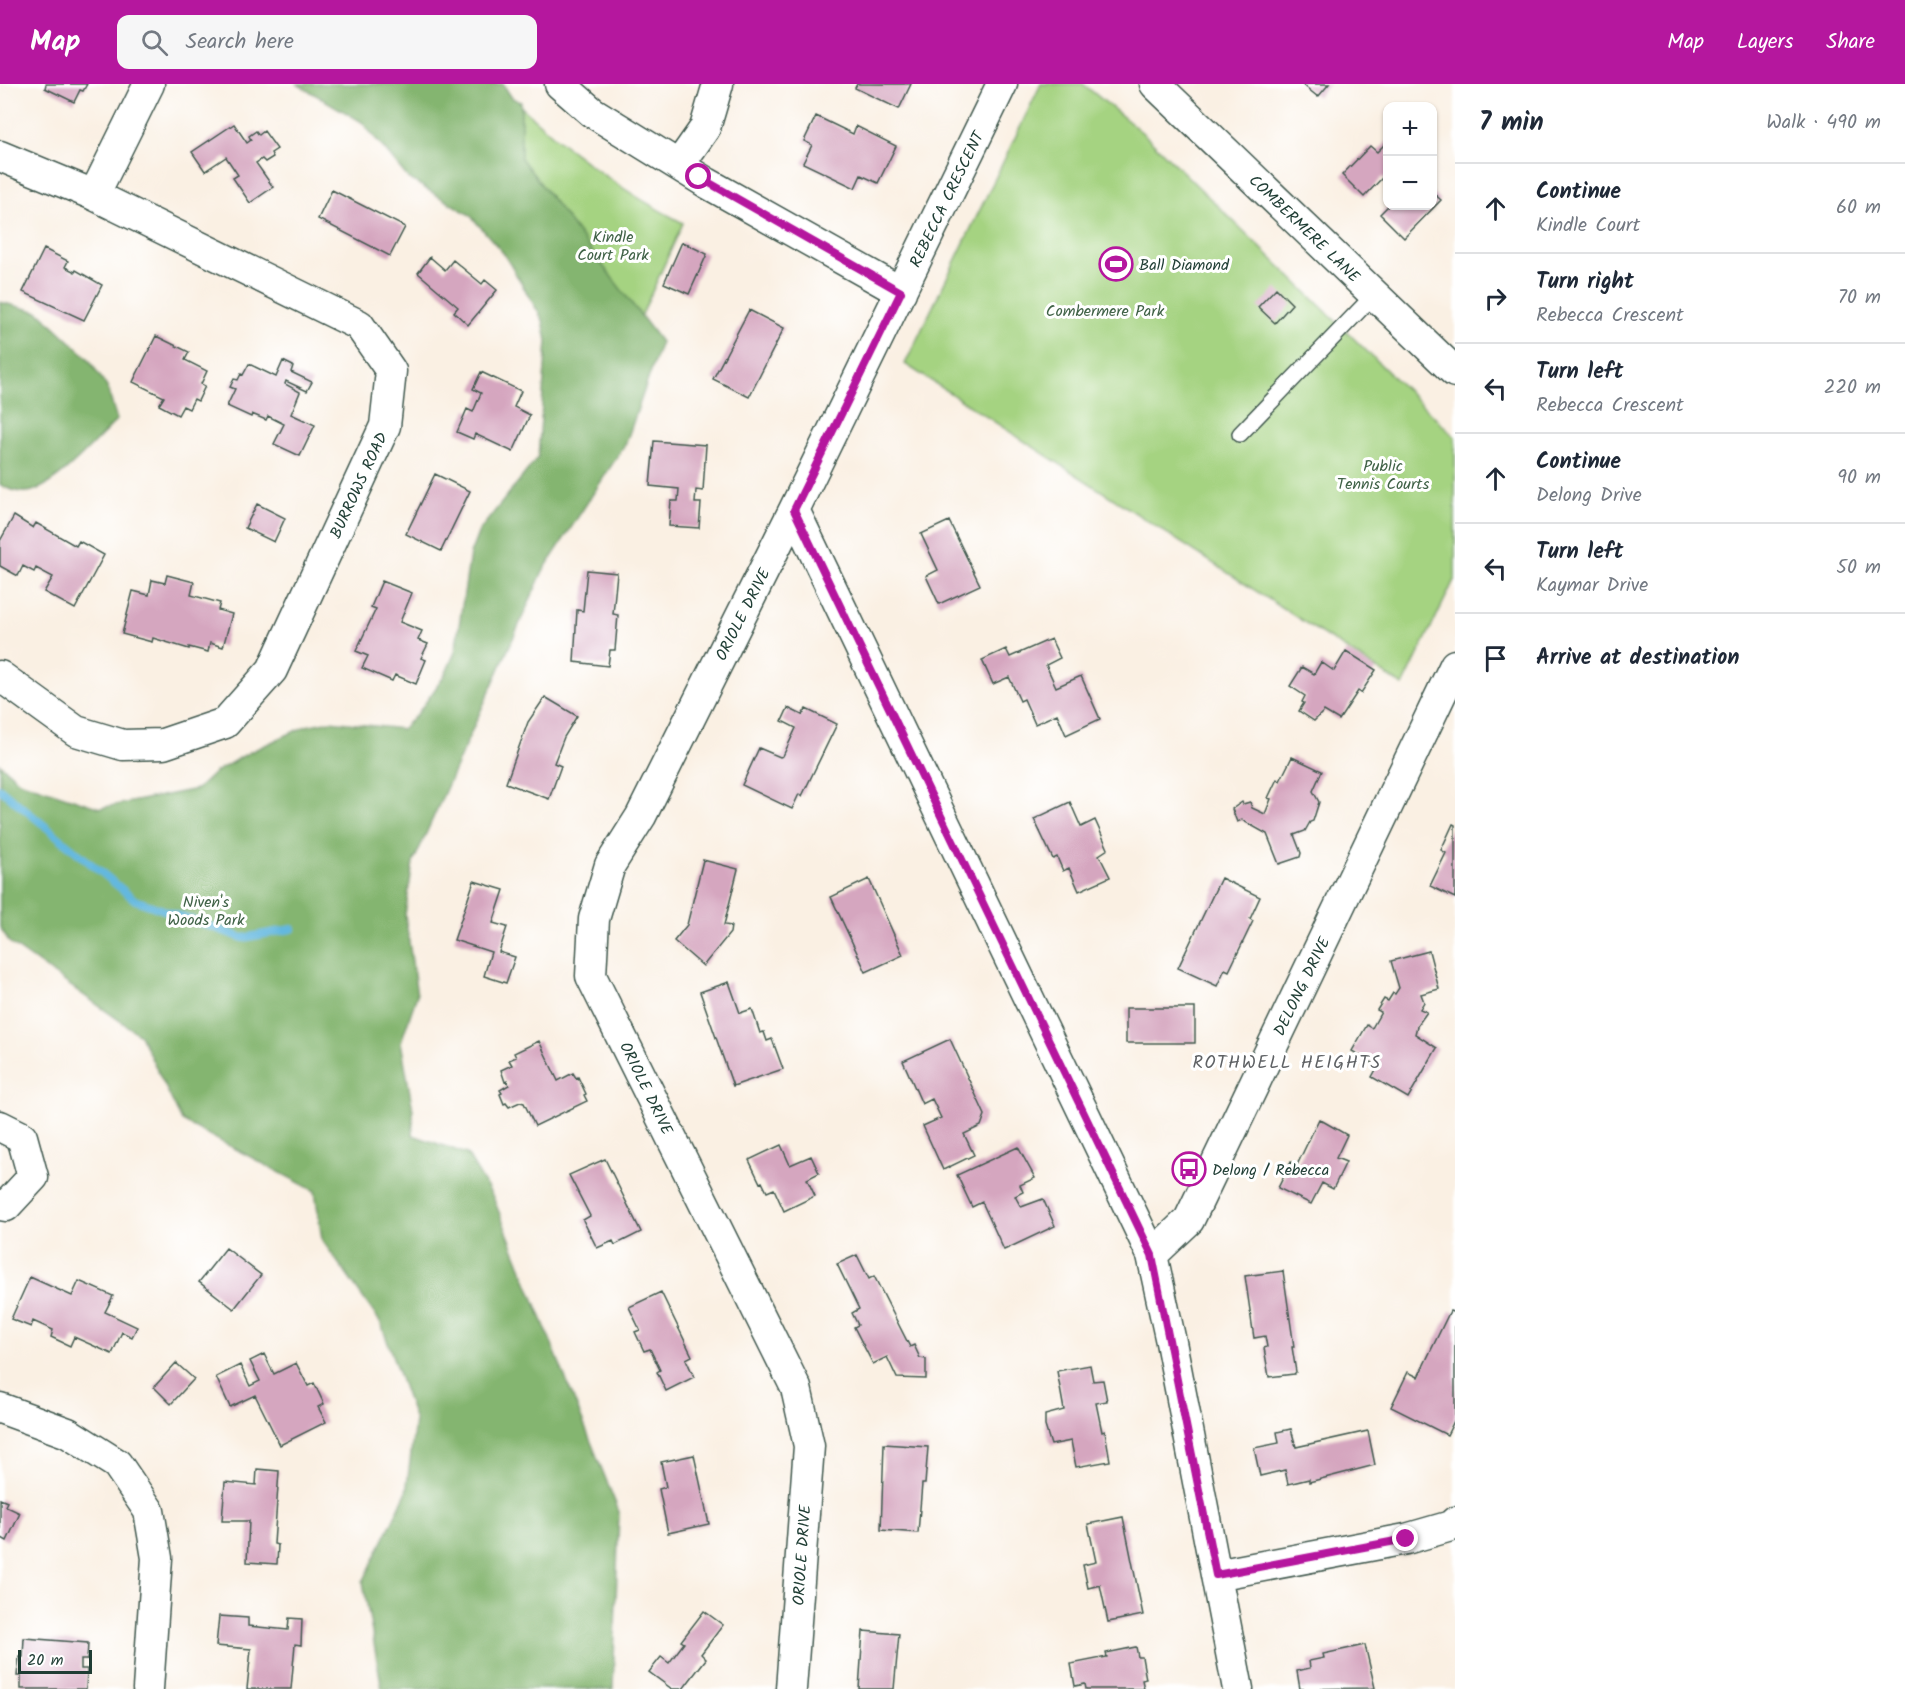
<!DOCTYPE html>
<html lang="en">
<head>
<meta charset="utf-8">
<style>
  body { margin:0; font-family:Kalam,sans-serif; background:#f6f6f7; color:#1f2937 }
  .controls { position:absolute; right:18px; top:18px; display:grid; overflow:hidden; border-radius:12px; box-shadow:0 2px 4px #0004 }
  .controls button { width:54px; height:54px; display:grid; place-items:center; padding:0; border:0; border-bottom:2px solid #e0e1e3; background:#fff; color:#1f2937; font:30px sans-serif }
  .scale { position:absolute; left:18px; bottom:15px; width:74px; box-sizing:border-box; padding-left:6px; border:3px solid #1f3d34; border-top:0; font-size:16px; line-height:21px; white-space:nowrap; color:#1f3d34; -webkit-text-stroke:4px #fff; paint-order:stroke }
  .stop { position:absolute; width:18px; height:18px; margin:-14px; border:4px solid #b5179e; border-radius:50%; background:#fff }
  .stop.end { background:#b5179e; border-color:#fff; box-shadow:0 2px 6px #0008 }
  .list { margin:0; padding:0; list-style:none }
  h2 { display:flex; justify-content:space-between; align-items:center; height:78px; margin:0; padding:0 24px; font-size:26px }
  h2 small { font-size:20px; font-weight:400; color:#747a83 }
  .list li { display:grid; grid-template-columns:39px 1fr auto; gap:18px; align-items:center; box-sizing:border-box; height:90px; padding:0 24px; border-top:2px solid #e0e1e3 }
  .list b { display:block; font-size:22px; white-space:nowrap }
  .list p { margin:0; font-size:20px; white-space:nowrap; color:#747a83 }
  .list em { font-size:20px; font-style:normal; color:#747a83 }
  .icon { flex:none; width:33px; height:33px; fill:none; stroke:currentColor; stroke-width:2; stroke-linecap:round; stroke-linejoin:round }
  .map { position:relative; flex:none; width:1455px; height:1605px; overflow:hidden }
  header { display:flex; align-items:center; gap:36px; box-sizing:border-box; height:84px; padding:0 30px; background:#b5179e; color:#fff }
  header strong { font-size:28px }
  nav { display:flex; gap:33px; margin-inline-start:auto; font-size:21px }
  .search { width:420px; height:54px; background:#f6f6f7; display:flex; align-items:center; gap:15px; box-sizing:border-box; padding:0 21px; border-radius:12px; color:#747a83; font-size:22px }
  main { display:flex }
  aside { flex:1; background:#fff }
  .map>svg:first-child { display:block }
</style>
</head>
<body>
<header>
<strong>Map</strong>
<div class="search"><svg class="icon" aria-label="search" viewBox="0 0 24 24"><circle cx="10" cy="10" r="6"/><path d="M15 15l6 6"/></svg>Search here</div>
<nav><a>Map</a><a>Layers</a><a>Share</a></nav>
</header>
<main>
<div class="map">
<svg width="1455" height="1605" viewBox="0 0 1455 1605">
  <rect width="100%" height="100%" fill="#fff"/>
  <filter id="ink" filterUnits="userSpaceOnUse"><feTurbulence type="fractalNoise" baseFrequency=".0167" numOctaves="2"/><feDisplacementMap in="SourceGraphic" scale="12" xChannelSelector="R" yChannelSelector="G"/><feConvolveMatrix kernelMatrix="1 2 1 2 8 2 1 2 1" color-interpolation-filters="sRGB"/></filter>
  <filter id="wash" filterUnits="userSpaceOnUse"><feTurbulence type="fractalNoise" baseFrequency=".008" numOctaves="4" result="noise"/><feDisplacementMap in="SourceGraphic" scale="24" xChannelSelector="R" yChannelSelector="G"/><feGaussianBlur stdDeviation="1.35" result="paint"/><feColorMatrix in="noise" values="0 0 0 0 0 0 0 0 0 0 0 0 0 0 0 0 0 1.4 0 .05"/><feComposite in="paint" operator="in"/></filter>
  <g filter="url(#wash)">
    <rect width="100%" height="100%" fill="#faf0e3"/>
    <!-- green -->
    <path fill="#a5d381" stroke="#62885a" stroke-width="1.5" d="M 1041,0 L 1083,0 L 1144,50 L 1455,353 L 1455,494 L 1403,602 L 905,280 Z
      M 512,14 C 564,65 619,106 683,139 L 634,248 L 402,47 Z"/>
    <!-- forest -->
    <path fill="#84b56f" stroke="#527952" stroke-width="1.5" d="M 297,0 L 503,0 L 512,14 L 521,18 L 521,74 L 661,258 L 626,359 L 543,487 L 413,779 L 405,831 L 417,911 L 401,958 L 413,1026 L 413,1051 L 467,1070 L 493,1113 L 619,1428 L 613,1605 L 382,1605 L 363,1498 L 406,1409 L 415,1337 L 381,1239 L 322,1156 L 315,1107 L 182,1037 L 140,951 L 10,859 L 0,843 L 0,680 L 19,697 L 100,724 L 197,705 L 215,688 L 250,668 L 306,642 L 330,637 L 402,645 L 418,629 L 445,591 L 455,568 L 470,470 L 479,447 L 538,373 L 547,257 L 543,236 L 504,170 L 470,131 L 408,94 L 362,38 Z
      M 0,218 L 39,228 L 88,274 L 107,303 L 117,336 C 97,355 54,406 27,408 C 17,409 8,405 0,401 Z"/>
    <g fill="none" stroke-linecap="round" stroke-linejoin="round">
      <!-- stream -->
      <path stroke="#63b8df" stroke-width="8" d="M 0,705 L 135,816 L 243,854 L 292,845"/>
    </g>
    <g id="blocks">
      <!-- building -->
      <path fill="#d5a6bf" d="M 46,0 L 87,0 L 83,7 L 80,6 L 74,18 L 45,4 Z
        M 857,0 L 911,0 L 899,25 L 855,4 Z
        M 1302,0 L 1329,0 L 1318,13 Z
        M 816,32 L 853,50 L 856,42 L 896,62 L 878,99 L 861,91 L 855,104 L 803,79 L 812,61 L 804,57 Z
        M 234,40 L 247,59 L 251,56 L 249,52 L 256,47 L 259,51 L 264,47 L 277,65 L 271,69 L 273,73 L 265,78 L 262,75 L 256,79 L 273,103 L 250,119 L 233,94 L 238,91 L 226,73 L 205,87 L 192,68 Z
        M 1388,57 L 1388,97 L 1383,93 L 1364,113 L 1342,91 L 1370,62 L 1377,68 Z
        M 332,106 L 405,143 L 390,172 L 318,135 Z
        M 1432,108 L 1441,116 L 1404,154 L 1380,130 L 1388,122 L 1432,122 Z
        M 682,158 L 707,170 L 689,210 L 664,199 Z
        M 44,165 L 68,177 L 65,183 L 75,188 L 76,186 L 102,201 L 84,236 L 23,208 Z
        M 430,173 L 445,186 L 453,176 L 482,200 L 485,196 L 497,206 L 468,241 L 454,228 L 458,223 L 418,189 Z
        M 1276,204 L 1292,220 L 1275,239 L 1258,223 Z
        M 749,226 L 784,244 L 749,313 L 713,295 Z
        M 156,252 L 189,268 L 185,276 L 207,287 L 201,300 L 205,302 L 198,317 L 194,315 L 189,325 L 183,322 L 178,331 L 159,321 L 164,313 L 133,298 Z
        M 283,277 L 293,282 L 291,288 L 312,298 L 307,307 L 286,297 L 285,300 L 300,308 L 291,330 L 315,341 L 300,372 L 274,360 L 284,340 L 268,332 L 266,336 L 252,330 L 251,333 L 227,322 L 235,305 L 230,303 L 234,295 L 238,296 L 241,290 L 243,291 L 249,280 L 276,293 Z
        M 481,288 L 521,307 L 514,323 L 530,331 L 513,368 L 475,350 L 473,355 L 457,348 L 467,325 L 473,328 L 481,309 L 473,305 Z
        M 654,357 L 706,361 L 703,407 L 696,406 L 695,419 L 701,419 L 699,444 L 669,442 L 671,417 L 678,417 L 679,405 L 650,402 Z
        M 435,390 L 470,407 L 441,467 L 406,450 Z
        M 257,420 L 285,434 L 274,458 L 245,444 Z
        M 14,432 L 33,444 L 36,439 L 76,462 L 79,457 L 104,471 L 75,525 L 44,508 L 53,493 L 36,484 L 34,488 L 23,482 L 18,492 L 0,482 L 0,457 Z
        M 949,437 L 980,501 L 939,520 L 926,492 L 938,486 L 921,450 Z
        M 587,486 L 617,489 L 613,530 L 618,531 L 615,566 L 610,566 L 608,582 L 574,578 L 577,526 L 583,527 Z
        M 167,491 L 194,498 L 191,511 L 220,519 L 218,526 L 232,530 L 223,563 L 210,559 L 208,568 L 189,563 L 189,565 L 153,554 L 152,558 L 122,550 L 133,507 L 149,511 L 152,496 L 165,499 Z
        M 382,497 L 412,509 L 400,538 L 422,547 L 418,556 L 428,560 L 421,574 L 426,576 L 416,600 L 395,591 L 392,597 L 362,584 L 368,572 L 356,567 L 376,525 L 371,523 Z
        M 1051,555 L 1060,574 L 1046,581 L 1056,603 L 1081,592 L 1100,635 L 1066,651 L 1057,630 L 1035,640 L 1024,615 L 1020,617 L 1009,593 L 993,600 L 982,576 L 1006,565 L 1010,573 Z
        M 1346,567 L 1376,586 L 1361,609 L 1358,607 L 1339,636 L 1324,627 L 1314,637 L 1299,627 L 1304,619 L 1302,618 L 1305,612 L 1290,602 L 1302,583 L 1314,590 L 1321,578 L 1334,587 Z
        M 545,613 L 577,632 L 564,653 L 554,679 L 561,682 L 549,715 L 506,699 L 528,638 Z
        M 788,624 L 802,631 L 806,625 L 837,640 L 802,712 L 799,710 L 792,725 L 742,701 L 759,664 L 780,673 L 783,672 L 796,644 L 782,637 Z
        M 1292,673 L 1322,687 L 1313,707 L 1319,718 L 1313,737 L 1310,738 L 1305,747 L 1294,751 L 1301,769 L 1300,773 L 1279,780 L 1267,750 L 1242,736 L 1237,738 L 1232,725 L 1242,718 L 1243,720 L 1250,718 L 1252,724 L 1265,730 L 1271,715 L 1268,714 L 1277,695 L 1280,697 Z
        M 1070,718 L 1081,743 L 1095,736 L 1108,765 L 1099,771 L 1110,793 L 1079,807 L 1069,784 L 1063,787 L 1057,773 L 1053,775 L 1034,735 Z
        M 1453,740 L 1455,741 L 1455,814 L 1430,802 L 1446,769 L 1441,766 Z
        M 703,776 L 738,785 L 724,841 L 731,842 L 730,849 L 703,882 L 674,857 L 687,841 Z
        M 1221,794 L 1260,813 L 1250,835 L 1253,837 L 1229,887 L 1225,885 L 1217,902 L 1178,884 Z
        M 869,795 L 903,871 L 866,888 L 831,813 Z
        M 474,797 L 504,806 L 493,839 L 507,843 L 499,868 L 515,873 L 506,899 L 484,892 L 491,868 L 454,856 Z
        M 1429,867 L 1439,905 L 1421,910 L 1424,918 L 1420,925 L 1427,928 L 1417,942 L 1415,950 L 1437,964 L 1408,1014 L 1372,993 L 1378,982 L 1352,967 L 1367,941 L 1372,944 L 1381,928 L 1377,926 L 1384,915 L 1388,917 L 1393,909 L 1395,910 L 1399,904 L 1391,877 Z
        M 729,898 L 740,929 L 752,925 L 760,949 L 764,948 L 767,957 L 772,955 L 783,985 L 733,1002 L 700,908 Z
        M 1126,924 L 1195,924 L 1195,959 L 1126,959 Z
        M 950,955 L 985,1031 L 981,1042 L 964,1050 L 974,1071 L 943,1086 L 923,1042 L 941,1034 L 932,1015 L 922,1020 L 903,977 Z
        M 539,957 L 558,997 L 573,989 L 576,994 L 578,993 L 586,1010 L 584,1011 L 587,1017 L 535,1042 L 524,1019 L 520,1018 L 509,1023 L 506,1019 L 504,1020 L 500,1010 L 502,1009 L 500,1006 L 509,1001 L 507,997 L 505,998 L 501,986 L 512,981 L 509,976 L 516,973 L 514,969 Z
        M 1319,1035 L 1347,1051 L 1336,1074 L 1346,1078 L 1333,1105 L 1322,1099 L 1311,1120 L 1278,1104 L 1291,1078 L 1297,1081 Z
        M 781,1061 L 790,1081 L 811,1072 L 819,1089 L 807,1095 L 815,1112 L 784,1127 L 774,1105 L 767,1108 L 762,1098 L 760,1099 L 749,1076 Z
        M 1018,1063 L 1035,1094 L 1020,1101 L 1023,1108 L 1015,1112 L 1021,1123 L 1043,1115 L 1055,1142 L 1004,1166 L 982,1118 L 972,1123 L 957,1091 Z
        M 605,1075 L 641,1148 L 615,1161 L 613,1157 L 597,1164 L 583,1136 L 590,1132 L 569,1091 Z
        M 226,1164 L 261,1191 L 234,1225 L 199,1198 Z
        M 857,1171 L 869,1195 L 874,1192 L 910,1263 L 914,1261 L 920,1274 L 926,1275 L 926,1295 L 897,1294 L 887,1273 L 873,1280 L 854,1243 L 858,1241 L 852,1229 L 859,1225 L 837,1180 Z
        M 1283,1187 L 1294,1263 L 1292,1263 L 1296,1288 L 1294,1290 L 1269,1293 L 1264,1264 L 1267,1263 L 1265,1252 L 1254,1254 L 1245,1192 Z
        M 30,1193 L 72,1212 L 79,1197 L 113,1212 L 105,1228 L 137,1243 L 132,1253 L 122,1248 L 112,1270 L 74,1253 L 70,1262 L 51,1253 L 53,1246 L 33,1237 L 31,1243 L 11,1235 Z
        M 661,1208 L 692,1272 L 686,1275 L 694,1293 L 666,1307 L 657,1288 L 660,1286 L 650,1265 L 644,1267 L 635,1248 L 640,1246 L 629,1223 Z
        M 1450,1227 L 1455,1229 L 1455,1335 L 1447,1351 L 1391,1323 L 1408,1288 L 1418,1293 Z
        M 264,1270 L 274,1290 L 296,1279 L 308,1302 L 314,1299 L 324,1320 L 318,1323 L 326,1338 L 280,1361 L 255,1311 L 230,1323 L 216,1293 L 240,1281 L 250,1302 L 260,1297 L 250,1277 Z
        M 176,1279 L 194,1295 L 171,1320 L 154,1303 Z
        M 1090,1281 L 1093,1297 L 1103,1296 L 1107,1317 L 1096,1319 L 1102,1348 L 1105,1347 L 1110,1377 L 1076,1383 L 1071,1357 L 1051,1361 L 1045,1342 L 1045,1331 L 1064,1326 L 1057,1287 Z
        M 1291,1345 L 1296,1363 L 1368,1347 L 1375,1381 L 1309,1398 L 1309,1395 L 1288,1400 L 1285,1386 L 1260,1392 L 1254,1364 L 1279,1359 L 1277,1348 Z
        M 884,1360 L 928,1363 L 925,1400 L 922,1400 L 918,1449 L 881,1446 Z
        M 694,1371 L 709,1440 L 668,1449 L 659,1405 L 666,1403 L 661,1378 Z
        M 257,1385 L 279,1387 L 274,1460 L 278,1461 L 277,1480 L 247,1478 L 249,1437 L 222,1437 L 225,1398 L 256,1401 Z
        M 0,1415 L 7,1418 L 5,1422 L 20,1429 L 7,1457 L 0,1453 Z
        M 1123,1433 L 1143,1531 L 1108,1538 L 1100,1501 L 1088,1504 L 1083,1481 L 1096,1478 L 1088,1440 Z
        M 704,1527 L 723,1541 L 701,1570 L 706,1575 L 683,1605 L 672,1605 L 649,1588 L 661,1573 L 669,1579 L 684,1559 L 681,1557 Z
        M 219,1532 L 248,1534 L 248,1542 L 288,1546 L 289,1534 L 302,1535 L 301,1561 L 295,1560 L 291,1605 L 247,1605 L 251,1565 L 216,1562 Z
        M 863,1547 L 899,1550 L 894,1605 L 859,1605 Z
        M 24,1554 L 88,1559 L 87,1576 L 81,1576 L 81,1585 L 87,1585 L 86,1605 L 21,1605 L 21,1592 L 17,1592 L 19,1573 L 23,1573 Z
        M 1365,1561 L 1375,1604 L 1300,1605 L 1297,1587 L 1310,1584 L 1309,1577 L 1324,1574 L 1323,1570 Z
        M 1136,1563 L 1138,1573 L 1142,1573 L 1146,1595 L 1142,1596 L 1144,1605 L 1086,1605 L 1085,1600 L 1075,1602 L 1071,1580 L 1107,1573 L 1106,1569 Z"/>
    </g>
  </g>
  <g filter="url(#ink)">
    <use href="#blocks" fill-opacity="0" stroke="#40584e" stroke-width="1.5"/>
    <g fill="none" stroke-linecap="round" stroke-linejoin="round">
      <!-- lane casing -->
      <g stroke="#40584e" stroke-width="18">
        <path id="lane" d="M 1240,350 L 1374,211"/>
      </g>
      <!-- street casing -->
      <g stroke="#40584e" stroke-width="33">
        <path id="street" d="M 560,0 L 592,28 L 707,99 L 901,208
          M 1155,0 L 1455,288
          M 0,72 L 94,111 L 359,241 L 391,287 L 385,342 L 272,586 L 225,639 L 163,660 L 123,661 L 76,647 L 0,592
          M 679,81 L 705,44 L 718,0
          M 94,111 L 149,0
          M 794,426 L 1152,1171 L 1171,1258 L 1238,1605
          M 0,1042 L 22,1053 L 33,1093 L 6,1122 L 0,1121
          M 1152,1171 L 1189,1136 L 1455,581
          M 0,1324 L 68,1349 L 117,1380 L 149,1427 L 157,1474 L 148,1605
          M 1216,1491 L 1406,1455 L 1451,1442 L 1455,1438
          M 791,1605 L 809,1362 L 796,1304 L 591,892 L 594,835 L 610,781 L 641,732 L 794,426 L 1002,0"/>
      </g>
      <!-- lane -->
      <use href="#lane" stroke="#fff" stroke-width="15"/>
      <!-- street -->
      <use href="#street" stroke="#fff" stroke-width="30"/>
    </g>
  </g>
  <g fill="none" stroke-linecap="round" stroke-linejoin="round" filter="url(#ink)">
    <!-- route -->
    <path stroke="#b5179e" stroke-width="8" d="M 699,93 L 901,208 L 794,426 L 1152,1171 L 1216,1491 L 1406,1455"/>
  </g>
  <!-- icons -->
  <defs>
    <g id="stadium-ring" transform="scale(1.725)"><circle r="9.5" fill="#fff" stroke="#b5179e" stroke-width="1.5"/><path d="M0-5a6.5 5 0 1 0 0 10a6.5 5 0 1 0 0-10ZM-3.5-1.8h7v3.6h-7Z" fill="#b5179e"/></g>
    <g id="bus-ring" transform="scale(1.725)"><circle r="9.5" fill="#fff" stroke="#b5179e" stroke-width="1.5"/><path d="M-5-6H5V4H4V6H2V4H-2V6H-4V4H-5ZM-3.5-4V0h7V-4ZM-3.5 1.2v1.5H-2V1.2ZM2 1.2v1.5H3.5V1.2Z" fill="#b5179e"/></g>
  </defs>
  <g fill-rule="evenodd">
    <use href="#stadium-ring" x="1116" y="180"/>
    <use href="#bus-ring" x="1189" y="1085"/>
  </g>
  <g text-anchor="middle" stroke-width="6" stroke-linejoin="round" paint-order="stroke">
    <!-- street labels -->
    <g font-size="16" fill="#1f3d34" stroke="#fff">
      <text transform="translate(946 115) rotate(-64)" y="6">REBECCA CRESCENT</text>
      <text transform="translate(1305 144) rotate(44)" y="6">COMBERMERE LANE</text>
      <text transform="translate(358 401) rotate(-65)" y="6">BURROWS ROAD</text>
      <text transform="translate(742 530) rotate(-63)" y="6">ORIOLE DRIVE</text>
      <text transform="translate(1301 902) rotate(-64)" y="6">DELONG DRIVE</text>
      <text transform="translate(647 1004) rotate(64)" y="6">ORIOLE DRIVE</text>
      <text transform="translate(801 1471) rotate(-86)" y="6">ORIOLE DRIVE</text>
    </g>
    <!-- park labels -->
    <g font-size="16" fill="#406247" stroke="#fff">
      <text x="613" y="158">Kindle<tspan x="613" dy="18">Court Park</tspan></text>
      <text x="1105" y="232">Combermere Park</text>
      <text x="1383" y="387">Public<tspan x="1383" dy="18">Tennis Courts</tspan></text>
      <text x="206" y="823">Niven's<tspan x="206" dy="18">Woods Park</tspan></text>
    </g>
    <!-- poi labels -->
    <g font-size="16" fill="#1f3d34" stroke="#fff" text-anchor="start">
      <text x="1139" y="186">Ball Diamond</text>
      <text x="1212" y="1091">Delong / Rebecca</text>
    </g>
    <!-- neighbourhood labels -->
    <g font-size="18" letter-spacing="1.5" fill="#5f6265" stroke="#fff">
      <text x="1287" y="984">ROTHWELL HEIGHTS</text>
    </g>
  </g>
</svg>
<div class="controls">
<button>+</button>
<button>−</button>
</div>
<div class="scale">20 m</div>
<div class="stop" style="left:699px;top:93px"></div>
<div class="stop end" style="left:1406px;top:1455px"></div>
</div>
<aside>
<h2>7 min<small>Walk · 490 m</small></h2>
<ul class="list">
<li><svg class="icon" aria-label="ahead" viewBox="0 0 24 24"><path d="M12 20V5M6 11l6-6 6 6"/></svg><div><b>Continue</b><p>Kindle Court</p></div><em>60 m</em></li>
<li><svg class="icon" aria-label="right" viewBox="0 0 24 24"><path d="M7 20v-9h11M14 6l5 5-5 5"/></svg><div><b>Turn right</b><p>Rebecca Crescent</p></div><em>70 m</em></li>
<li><svg class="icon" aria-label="left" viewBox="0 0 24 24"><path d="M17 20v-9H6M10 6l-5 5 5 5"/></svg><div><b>Turn left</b><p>Rebecca Crescent</p></div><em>220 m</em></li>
<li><svg class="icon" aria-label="ahead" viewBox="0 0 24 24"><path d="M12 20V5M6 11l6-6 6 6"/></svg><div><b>Continue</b><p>Delong Drive</p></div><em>90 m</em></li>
<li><svg class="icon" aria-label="left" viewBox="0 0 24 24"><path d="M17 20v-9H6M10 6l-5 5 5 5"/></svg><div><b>Turn left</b><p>Kaymar Drive</p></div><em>50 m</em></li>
<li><svg class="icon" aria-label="arrive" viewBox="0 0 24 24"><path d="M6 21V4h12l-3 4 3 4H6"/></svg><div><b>Arrive at destination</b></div></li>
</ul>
</aside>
</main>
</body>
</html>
